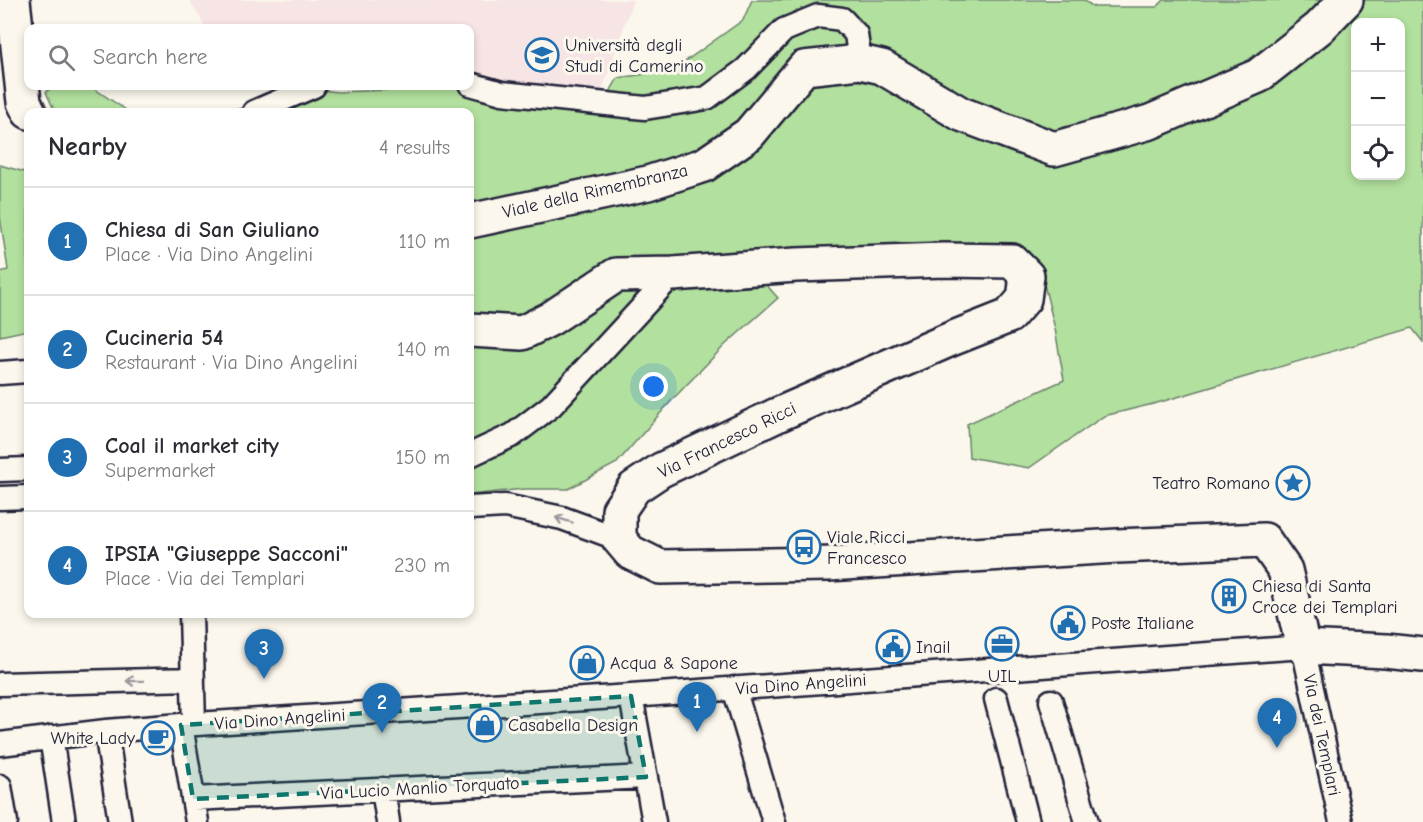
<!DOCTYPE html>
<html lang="en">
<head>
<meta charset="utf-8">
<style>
  body { margin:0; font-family:"Comic Neue",sans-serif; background:#f7f7f7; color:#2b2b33 }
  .controls { position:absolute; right:18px; top:18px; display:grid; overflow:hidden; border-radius:12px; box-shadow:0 3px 9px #0003 }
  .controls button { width:54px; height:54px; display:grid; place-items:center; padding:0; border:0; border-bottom:2px solid #e1e1e2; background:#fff; color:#2b2b33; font:30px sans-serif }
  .you { position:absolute; left:654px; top:387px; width:21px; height:21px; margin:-15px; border:4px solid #fff; border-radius:50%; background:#1a73e8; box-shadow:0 0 0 9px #1a73e833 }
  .badge { display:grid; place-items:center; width:39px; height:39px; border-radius:50%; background:#1f6fb2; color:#fff; font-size:20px; font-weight:700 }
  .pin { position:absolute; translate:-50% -50px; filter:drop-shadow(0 2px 3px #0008) }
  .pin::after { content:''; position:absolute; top:32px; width:21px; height:18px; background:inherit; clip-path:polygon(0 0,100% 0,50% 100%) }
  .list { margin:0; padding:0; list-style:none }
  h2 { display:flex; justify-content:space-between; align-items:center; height:78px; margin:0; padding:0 24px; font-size:26px }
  h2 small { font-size:20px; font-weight:400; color:#7c7c81 }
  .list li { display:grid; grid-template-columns:39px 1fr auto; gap:18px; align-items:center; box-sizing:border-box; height:108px; padding:0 24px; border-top:2px solid #e1e1e2 }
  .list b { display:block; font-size:22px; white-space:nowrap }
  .list p { margin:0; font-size:20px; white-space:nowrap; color:#7c7c81 }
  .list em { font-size:20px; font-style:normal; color:#7c7c81 }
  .icon { flex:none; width:33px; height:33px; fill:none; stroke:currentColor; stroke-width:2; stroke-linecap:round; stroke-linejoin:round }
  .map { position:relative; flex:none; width:1423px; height:822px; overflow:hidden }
  .search { position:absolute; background:#fff; box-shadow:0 3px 9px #0003; left:24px; top:24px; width:450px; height:66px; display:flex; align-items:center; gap:15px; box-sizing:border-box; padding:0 21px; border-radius:12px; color:#7c7c81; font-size:22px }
  .panel { position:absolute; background:#fff; box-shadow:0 3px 9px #0003; left:24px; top:108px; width:450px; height:510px; border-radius:12px }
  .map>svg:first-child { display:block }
</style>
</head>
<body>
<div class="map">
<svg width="1423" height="822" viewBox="0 0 1423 822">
  <rect width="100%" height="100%" fill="#fbf7ec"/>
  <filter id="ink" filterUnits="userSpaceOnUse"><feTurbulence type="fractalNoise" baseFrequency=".0167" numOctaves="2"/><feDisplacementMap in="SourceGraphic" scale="12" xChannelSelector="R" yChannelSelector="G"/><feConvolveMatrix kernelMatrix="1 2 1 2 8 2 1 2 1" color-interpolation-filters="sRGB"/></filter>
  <g filter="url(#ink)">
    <!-- built -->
    <path fill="#f7e4e4" d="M 190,0 L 633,0 L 599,100 L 470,82 L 470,28 L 206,28 Z"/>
    <!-- green -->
    <path fill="#b2e09e" stroke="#6a816c" stroke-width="1.5" fill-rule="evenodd" d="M 752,0 L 1083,0 L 1094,7 L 1157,7 L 1164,0 L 1423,0 L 1423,342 L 1412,328 L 1157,403 L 1104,416 L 1029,468 L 969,457 L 967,424 L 1064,380 L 1055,329 L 1039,264 L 935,251 L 741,256 L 778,298 L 725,345 L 671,401 L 617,463 L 568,489 L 524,489 L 470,495 L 470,112 L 223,112 L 257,105 L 297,87 L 338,92 L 416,89 L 430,86 L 462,86 L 603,104 L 618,78 L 673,70 L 743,20 ZM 1356,22 L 1400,22 L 1400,176 L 1356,176 Z
      M 54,86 L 90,86 L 129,112 L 55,112 L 46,92 Z
      M 0,165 L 28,173 L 28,330 L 0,336 L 0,272 L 8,270 L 0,216 Z"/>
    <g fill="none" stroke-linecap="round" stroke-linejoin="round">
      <!-- street casing -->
      <g stroke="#22223b" stroke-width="27">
        <path id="street" d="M 470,84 L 502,93 L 645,108 L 707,98 L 746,69 L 784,30 L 818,16 L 842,19 L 856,34 L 860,62
          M 254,112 L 314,86
          M 0,373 L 28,371
          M 470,455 L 513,435 L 551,406 L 673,274
          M 0,470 L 28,469
          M 0,498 L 28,497
          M 470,508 L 505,506 L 562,518 L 619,539
          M 191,614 L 194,724
          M 0,684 L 193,679
          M 734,688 L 774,822
          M 631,696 L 654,822
          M 996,699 L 1028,822
          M 1051,701 L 1087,822
          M 181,725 L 197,822
          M 106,731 L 120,822
          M 51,737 L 64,822
          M 0,744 L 106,731 L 181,725 L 631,696 L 1303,647 L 1341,822
          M 0,786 L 6,822
          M 383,789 L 388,822
          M 193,799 L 646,777"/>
      </g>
      <!-- secondary casing -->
      <g stroke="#22223b" stroke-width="38">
        <path id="secondary" d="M 13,0 L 24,102 L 29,112
          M 470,221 L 648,183 L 704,165 L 749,134 L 804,68 L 860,62 L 882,67 L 961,114 L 1054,149 L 1150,122 L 1258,76 L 1319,28 L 1346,0
          M 470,330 L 522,333 L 550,319 L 616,275 L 673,274 L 796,265 L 944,260 L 1012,261 L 1027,276 L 1024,299 L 1009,316 L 951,339 L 777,415 L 661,470 L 634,488 L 619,510 L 619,539 L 630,552 L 660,567 L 828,564 L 1117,546 L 1264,540 L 1285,570 L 1303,647 L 1386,651 L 1423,655"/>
      </g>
      <!-- street -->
      <use href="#street" stroke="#fbf7ec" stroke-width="22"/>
      <!-- secondary -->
      <use href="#secondary" stroke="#fbf7ec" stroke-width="33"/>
    </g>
    <!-- one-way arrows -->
    <defs><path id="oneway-shaft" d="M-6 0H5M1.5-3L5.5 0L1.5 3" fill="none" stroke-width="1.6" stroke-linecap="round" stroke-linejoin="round" transform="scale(1.5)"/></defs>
    <g stroke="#99979c">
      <use href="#oneway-shaft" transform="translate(564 520) rotate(-163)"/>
      <use href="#oneway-shaft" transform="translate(135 681) rotate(179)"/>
    </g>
  </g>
  <!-- marked area -->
  <path fill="#0f766e" fill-opacity="0.2" stroke="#0f766e" stroke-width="4.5" stroke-dasharray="12 8" stroke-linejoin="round" d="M 631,696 L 646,777 L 193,799 L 181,725 Z"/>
  <!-- icons -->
  <defs>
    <g id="university-ring" transform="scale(1.725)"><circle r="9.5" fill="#fbf7ec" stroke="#1f6fb2" stroke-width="1.5"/><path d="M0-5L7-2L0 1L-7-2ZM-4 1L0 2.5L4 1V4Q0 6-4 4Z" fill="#1f6fb2"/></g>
    <g id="sight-ring" transform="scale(1.725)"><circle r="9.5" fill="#fbf7ec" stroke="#1f6fb2" stroke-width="1.5"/><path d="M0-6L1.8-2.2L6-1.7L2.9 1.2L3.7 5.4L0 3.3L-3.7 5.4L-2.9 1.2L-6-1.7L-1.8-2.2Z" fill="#1f6fb2"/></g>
    <g id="bus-ring" transform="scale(1.725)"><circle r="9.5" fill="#fbf7ec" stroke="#1f6fb2" stroke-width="1.5"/><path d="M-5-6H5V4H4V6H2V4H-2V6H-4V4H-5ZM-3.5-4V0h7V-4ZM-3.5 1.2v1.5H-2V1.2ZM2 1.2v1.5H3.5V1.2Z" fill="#1f6fb2"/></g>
    <g id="building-ring" transform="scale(1.725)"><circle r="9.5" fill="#fbf7ec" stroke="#1f6fb2" stroke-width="1.5"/><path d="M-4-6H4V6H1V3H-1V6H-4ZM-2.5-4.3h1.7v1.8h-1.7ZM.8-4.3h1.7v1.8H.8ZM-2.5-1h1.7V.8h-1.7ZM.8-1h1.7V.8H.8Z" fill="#1f6fb2"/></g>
    <g id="civic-ring" transform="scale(1.725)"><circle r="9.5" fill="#fbf7ec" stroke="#1f6fb2" stroke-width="1.5"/><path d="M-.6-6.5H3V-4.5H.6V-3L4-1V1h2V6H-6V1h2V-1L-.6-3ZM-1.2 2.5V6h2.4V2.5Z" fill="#1f6fb2"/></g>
    <g id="office-ring" transform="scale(1.725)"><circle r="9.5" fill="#fbf7ec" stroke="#1f6fb2" stroke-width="1.5"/><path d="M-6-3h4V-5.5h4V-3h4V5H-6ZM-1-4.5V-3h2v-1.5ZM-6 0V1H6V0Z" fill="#1f6fb2"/></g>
    <g id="shop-ring" transform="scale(1.725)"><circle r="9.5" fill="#fbf7ec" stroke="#1f6fb2" stroke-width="1.5"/><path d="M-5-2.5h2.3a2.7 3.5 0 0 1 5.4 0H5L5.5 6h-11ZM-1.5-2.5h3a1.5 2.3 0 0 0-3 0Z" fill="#1f6fb2"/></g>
    <g id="cafe-ring" transform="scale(1.725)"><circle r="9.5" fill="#fbf7ec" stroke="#1f6fb2" stroke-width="1.5"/><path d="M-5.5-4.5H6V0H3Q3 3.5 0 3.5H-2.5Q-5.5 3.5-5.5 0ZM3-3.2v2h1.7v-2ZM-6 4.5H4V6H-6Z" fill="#1f6fb2"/></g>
  </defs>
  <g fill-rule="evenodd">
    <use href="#university-ring" x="542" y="55"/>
    <use href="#sight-ring" x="1293" y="483"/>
    <use href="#bus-ring" x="804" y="547"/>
    <use href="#building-ring" x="1229" y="596"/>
    <use href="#civic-ring" x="1068" y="623"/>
    <use href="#office-ring" x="1002" y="644"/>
    <use href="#civic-ring" x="893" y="647"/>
    <use href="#shop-ring" x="587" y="663"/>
    <use href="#shop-ring" x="485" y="725"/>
    <use href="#cafe-ring" x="158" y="738"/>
  </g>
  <g text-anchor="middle" stroke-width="6" stroke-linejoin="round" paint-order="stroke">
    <!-- poi labels -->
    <g font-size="18" fill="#22223b" stroke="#fbf7ec" text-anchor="start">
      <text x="565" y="51">Università degli<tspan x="565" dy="21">Studi di Camerino</tspan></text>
      <text x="1270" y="489" text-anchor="end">Teatro Romano</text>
      <text x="827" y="543">Viale Ricci<tspan x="827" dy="21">Francesco</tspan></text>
      <text x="1252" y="592">Chiesa di Santa<tspan x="1252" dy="21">Croce dei Templari</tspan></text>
      <text x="1091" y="629">Poste Italiane</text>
      <text x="916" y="653">Inail</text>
      <text x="610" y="669">Acqua &amp; Sapone</text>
      <text x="1002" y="682" text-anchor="middle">UIL</text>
      <text x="508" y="731">Casabella Design</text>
      <text x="135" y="744" text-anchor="end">White Lady</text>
    </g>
    <!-- street labels -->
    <g font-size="18" fill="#22223b" stroke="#fbf7ec">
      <text transform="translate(595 191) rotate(-13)" y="6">Viale della Rimembranza</text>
      <text transform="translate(727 440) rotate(-26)" y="6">Via Francesco Ricci</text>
      <text transform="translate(801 684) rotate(-4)" y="6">Via Dino Angelini</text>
      <text transform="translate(280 719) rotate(-4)" y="6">Via Dino Angelini</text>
      <text transform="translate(1322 735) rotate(78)" y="6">Via dei Templari</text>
      <text transform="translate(420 788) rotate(-3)" y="6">Via Lucio Manlio Torquato</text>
    </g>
  </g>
</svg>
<div class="controls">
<button>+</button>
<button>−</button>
<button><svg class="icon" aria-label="locate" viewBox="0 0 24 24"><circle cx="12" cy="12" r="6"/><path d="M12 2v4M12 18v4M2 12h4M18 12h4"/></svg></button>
</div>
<div class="you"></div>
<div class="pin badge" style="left:697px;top:732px">1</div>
<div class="pin badge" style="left:382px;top:733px">2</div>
<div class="pin badge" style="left:264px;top:679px">3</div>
<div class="pin badge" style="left:1277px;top:748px">4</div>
<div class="search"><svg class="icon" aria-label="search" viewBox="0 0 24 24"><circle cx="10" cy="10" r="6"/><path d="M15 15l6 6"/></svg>Search here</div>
<section class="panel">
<h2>Nearby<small>4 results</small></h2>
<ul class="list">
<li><span class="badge">1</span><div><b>Chiesa di San Giuliano</b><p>Place · Via Dino Angelini</p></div><em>110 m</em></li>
<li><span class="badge">2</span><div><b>Cucineria 54</b><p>Restaurant · Via Dino Angelini</p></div><em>140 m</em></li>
<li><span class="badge">3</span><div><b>Coal il market city</b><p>Supermarket</p></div><em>150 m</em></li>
<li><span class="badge">4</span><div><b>IPSIA &quot;Giuseppe Sacconi&quot;</b><p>Place · Via dei Templari</p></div><em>230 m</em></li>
</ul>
</section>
</div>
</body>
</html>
